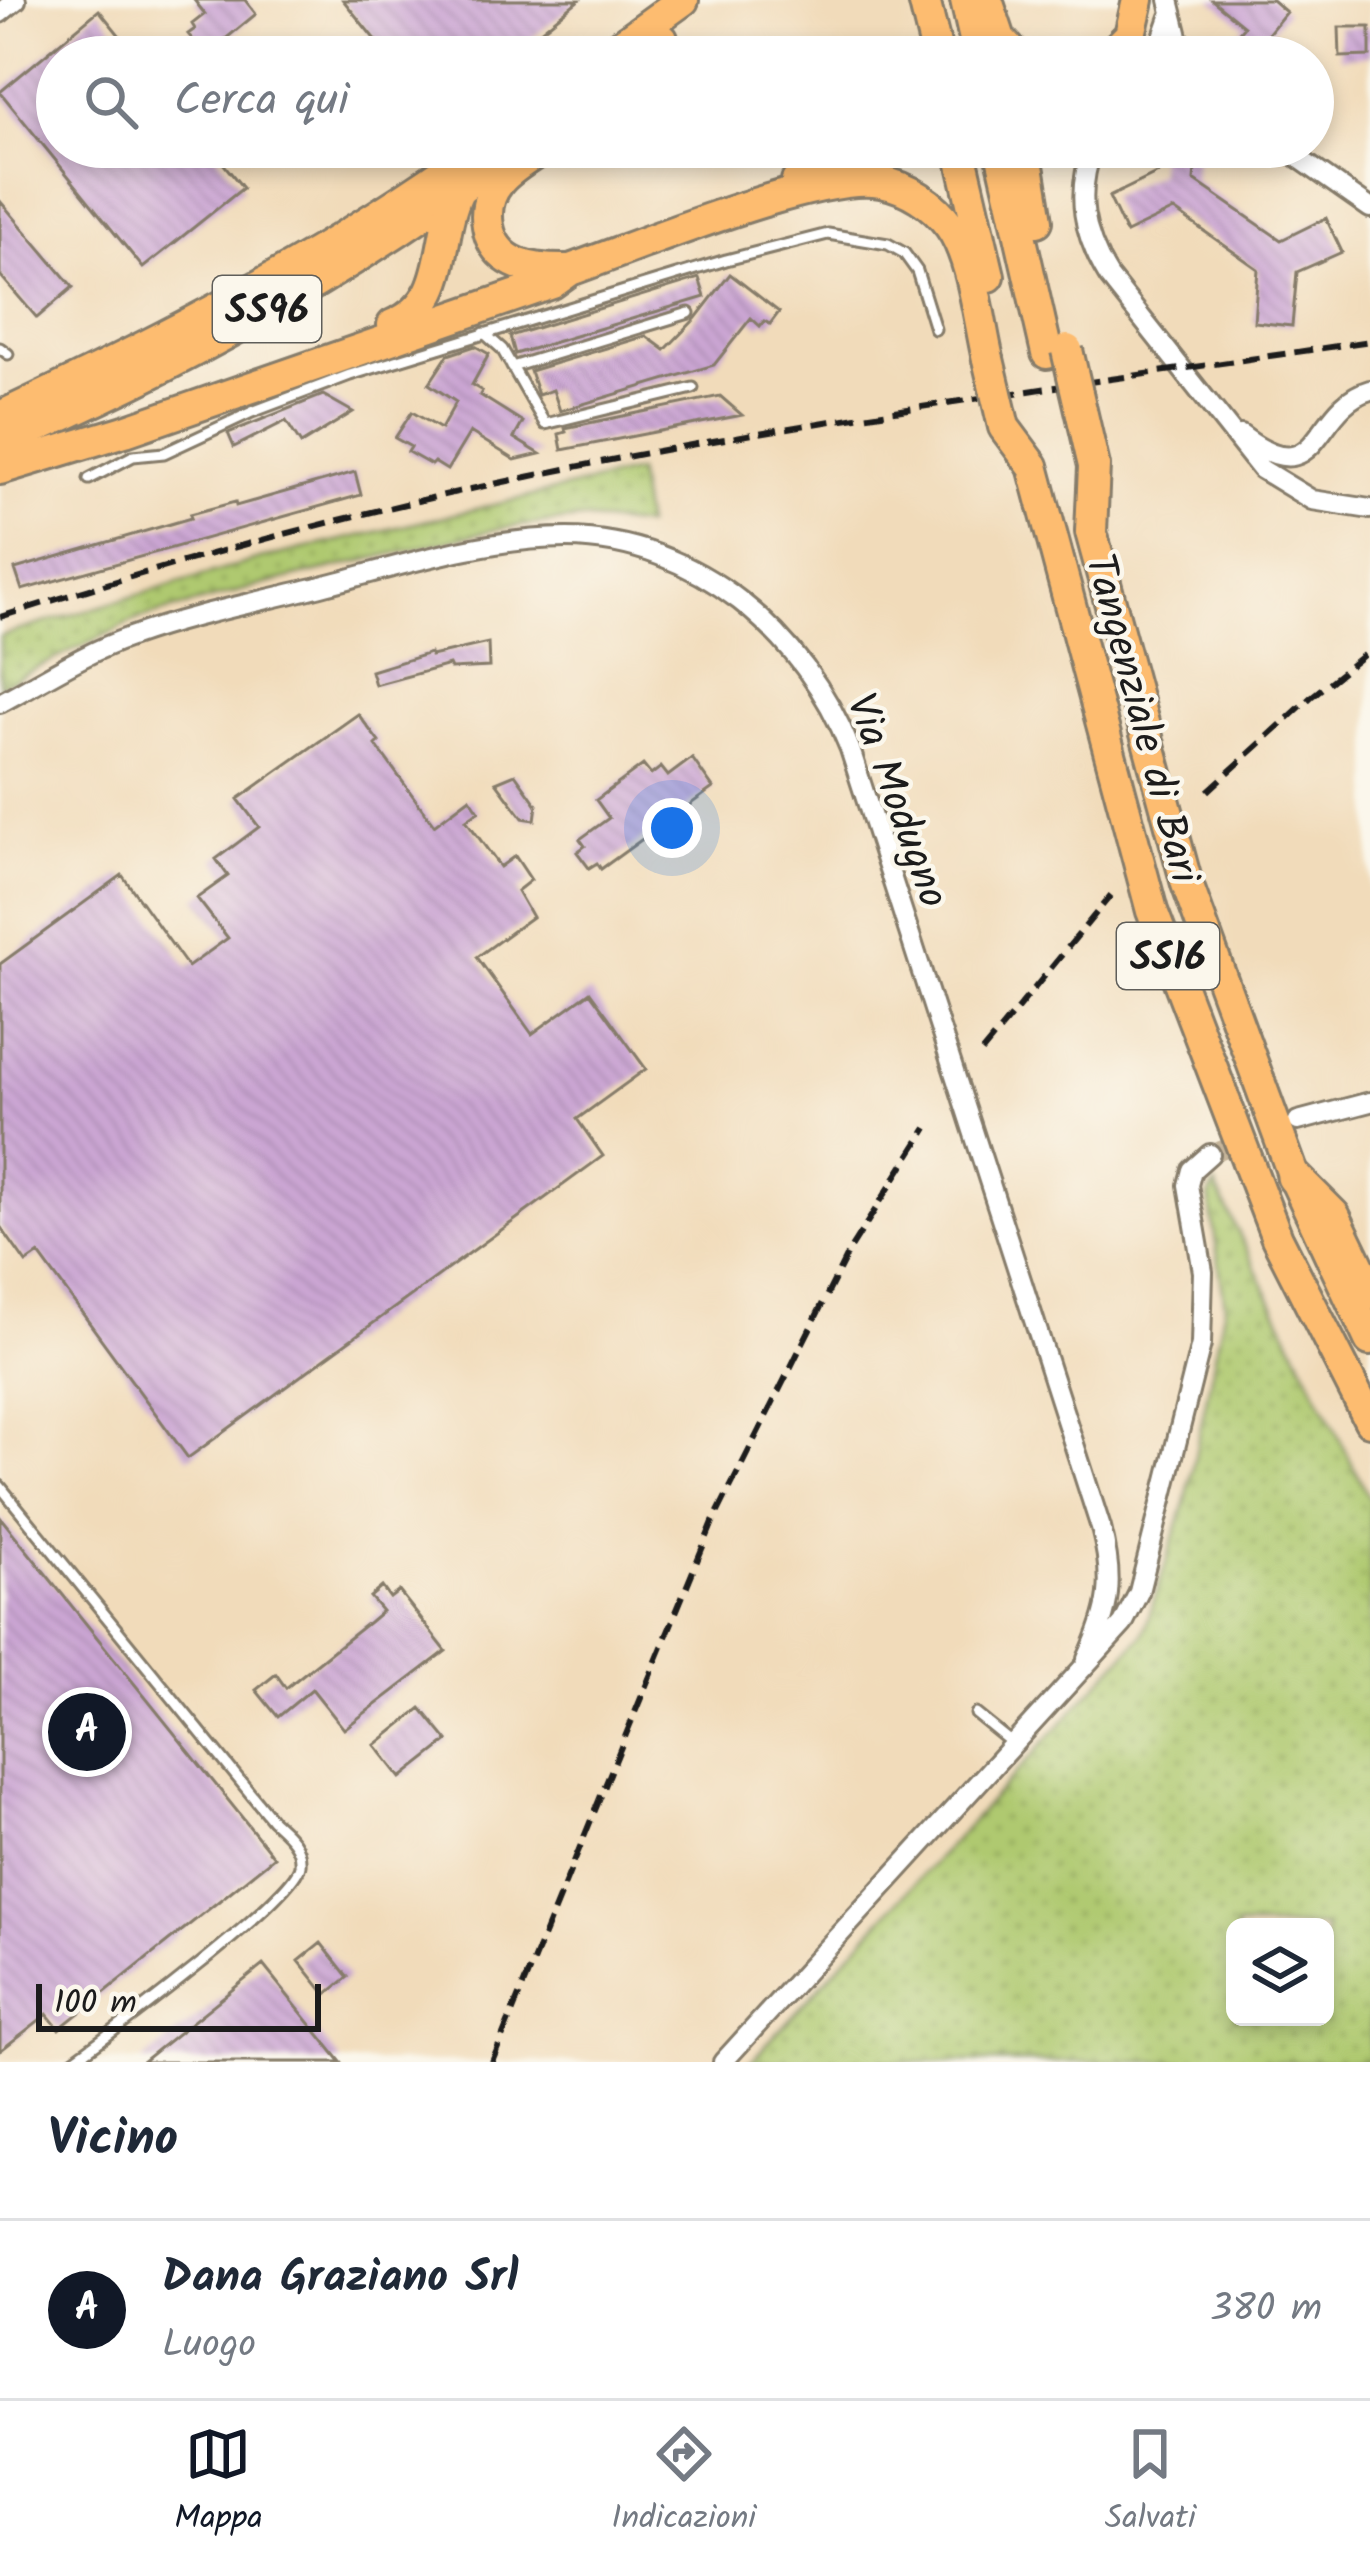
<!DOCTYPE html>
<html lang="it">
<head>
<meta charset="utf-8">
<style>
  body { margin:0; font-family:Kalam,sans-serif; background:#f2f2f3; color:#1f2937 }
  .controls { position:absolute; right:36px; bottom:36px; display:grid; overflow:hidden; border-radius:18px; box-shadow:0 6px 18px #0003 }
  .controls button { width:108px; height:108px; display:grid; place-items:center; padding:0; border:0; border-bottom:3px solid #e0e1e3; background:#fff; color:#1f2937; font:60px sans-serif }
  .scale { position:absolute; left:36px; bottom:30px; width:285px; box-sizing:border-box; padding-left:12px; border:6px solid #1c1c1c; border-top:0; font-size:33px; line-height:42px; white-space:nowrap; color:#1c1c1c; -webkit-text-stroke:9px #fbf7ec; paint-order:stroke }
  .you { position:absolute; left:672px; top:828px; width:42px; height:42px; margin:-30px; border:9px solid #fff; border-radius:50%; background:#1a73e8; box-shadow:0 0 0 18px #1a73e833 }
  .badge { display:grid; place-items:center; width:78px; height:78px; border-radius:50%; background:#111827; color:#fff; font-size:39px; font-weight:700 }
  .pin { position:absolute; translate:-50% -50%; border:6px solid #fff; box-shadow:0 3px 12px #0006 }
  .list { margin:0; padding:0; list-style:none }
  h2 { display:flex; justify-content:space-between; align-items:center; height:156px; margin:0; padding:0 48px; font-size:51px }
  h2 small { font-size:39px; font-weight:400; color:#747a83 }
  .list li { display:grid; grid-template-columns:78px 1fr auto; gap:36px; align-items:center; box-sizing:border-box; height:180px; padding:0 48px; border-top:3px solid #e0e1e3 }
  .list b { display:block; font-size:45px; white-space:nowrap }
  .list p { margin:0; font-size:39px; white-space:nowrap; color:#747a83 }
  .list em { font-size:39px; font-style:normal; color:#747a83 }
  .icon { flex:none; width:66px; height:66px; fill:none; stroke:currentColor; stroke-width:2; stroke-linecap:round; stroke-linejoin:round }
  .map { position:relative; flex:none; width:1370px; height:2062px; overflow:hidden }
  .search { position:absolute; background:#fff; box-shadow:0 6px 18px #0003; left:36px; right:36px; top:36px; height:132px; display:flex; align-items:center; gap:30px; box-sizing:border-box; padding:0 42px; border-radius:66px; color:#747a83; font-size:45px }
  .sheet { height:336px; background:#fff }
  nav { display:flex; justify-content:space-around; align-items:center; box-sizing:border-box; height:168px; border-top:3px solid #e0e1e3; background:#fff; font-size:33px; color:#747a83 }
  nav a { display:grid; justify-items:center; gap:6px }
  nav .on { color:#111827 }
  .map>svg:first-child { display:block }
</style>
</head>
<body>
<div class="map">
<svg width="1370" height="2062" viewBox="0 0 1370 2062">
  <defs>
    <pattern id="green-dots" width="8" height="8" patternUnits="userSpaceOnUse" patternTransform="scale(3)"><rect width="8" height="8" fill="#afc96f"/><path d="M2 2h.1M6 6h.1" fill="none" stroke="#96ac60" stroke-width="1.8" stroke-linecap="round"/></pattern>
    <pattern id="building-back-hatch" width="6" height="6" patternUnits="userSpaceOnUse" patternTransform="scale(3)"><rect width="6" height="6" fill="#cba6d3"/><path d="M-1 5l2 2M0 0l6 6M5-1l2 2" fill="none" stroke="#ae8eb5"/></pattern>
  </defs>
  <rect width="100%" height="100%" fill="#fbf7ec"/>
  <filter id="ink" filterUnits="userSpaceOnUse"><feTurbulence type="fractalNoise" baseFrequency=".00833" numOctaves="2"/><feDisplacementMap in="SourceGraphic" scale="24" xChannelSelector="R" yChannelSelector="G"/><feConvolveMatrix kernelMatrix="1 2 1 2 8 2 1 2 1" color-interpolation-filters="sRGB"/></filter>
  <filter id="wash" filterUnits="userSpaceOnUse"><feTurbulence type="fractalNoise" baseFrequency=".004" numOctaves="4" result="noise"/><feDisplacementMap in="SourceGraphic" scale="48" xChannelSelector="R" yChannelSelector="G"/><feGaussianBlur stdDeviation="2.7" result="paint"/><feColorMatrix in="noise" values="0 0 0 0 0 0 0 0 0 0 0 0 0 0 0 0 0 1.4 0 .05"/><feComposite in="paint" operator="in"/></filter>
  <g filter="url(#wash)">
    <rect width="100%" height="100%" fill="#f1dbba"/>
    <!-- green -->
    <path fill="url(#green-dots)" stroke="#667246" stroke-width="3" fill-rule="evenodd" d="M 636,472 L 645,526 L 579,519 L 501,528 L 266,584 L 138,619 L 0,686 L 0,636 L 260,559 Z
      M 1215,1185 L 1370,1500 L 1370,2062 L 750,2062 L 1143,1635 L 1186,1500 L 1225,1305 L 1209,1197 ZM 1236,1927 L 1325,1927 L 1325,2017 L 1235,2017 Z"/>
    <g id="blocks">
      <!-- building -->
      <path fill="url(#building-back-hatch)" d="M 194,0 L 245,0 L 256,14 L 206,55 L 188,34 L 195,29 L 192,24 L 205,14 Z
        M 343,0 L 579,0 L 508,57 L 389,57 Z
        M 1212,0 L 1272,0 L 1286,12 L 1263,40 L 1283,57 L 1219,57 L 1244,26 Z
        M 99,10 L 137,57 L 57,57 L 57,147 L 210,147 L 243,188 L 143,268 L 0,92 Z
        M 1339,27 L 1370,27 L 1370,56 L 1340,57 Z
        M 1159,147 L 1197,147 L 1194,180 L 1281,240 L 1326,218 L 1342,252 L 1297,272 L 1292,326 L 1254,322 L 1258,269 L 1174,210 L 1126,233 L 1109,197 L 1158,173 Z
        M 0,201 L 73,287 L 37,318 L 0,275 Z
        M 730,274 L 779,312 L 770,324 L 764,321 L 760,326 L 751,318 L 714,365 L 560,411 L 553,390 L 538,395 L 530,371 L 646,336 L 665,350 L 696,318 Z
        M 699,278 L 705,297 L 515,354 L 510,336 Z
        M 475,346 L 489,354 L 472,385 L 482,391 L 480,395 L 523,422 L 514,438 L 540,454 L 515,460 L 470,432 L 447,470 L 434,462 L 431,465 L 408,452 L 411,447 L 395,438 L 412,412 L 441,429 L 456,402 L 429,384 L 448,355 Z
        M 323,395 L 353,412 L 301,444 L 286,421 L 234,447 L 228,433 Z
        M 720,396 L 742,415 L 562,450 L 559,434 L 566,432 L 565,428 Z
        M 355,472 L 361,495 L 22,590 L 15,569 L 191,518 L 190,514 L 235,502 L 236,506 Z
        M 488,643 L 489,667 L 451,669 L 449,665 L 375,685 L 371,671 L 430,653 L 431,656 Z
        M 358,714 L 379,742 L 376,745 L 434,825 L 470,798 L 479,811 L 466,820 L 500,867 L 515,856 L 531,880 L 517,891 L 532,917 L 477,957 L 532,1034 L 590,992 L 646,1069 L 577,1119 L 603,1156 L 188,1458 L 39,1254 L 26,1263 L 0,1226 L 0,964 L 122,875 L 188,967 L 228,938 L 197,898 L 228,876 L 216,859 L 259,827 L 238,799 Z
        M 692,758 L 713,788 L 601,869 L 597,863 L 589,868 L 577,852 L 585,846 L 580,839 L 609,818 L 596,800 L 643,765 L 651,775 L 661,767 L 668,776 Z
        M 515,774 L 537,805 L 535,820 L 523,818 L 496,782 Z
        M 0,1517 L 274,1857 L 59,2029 L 47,2014 L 0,2051 Z
        M 382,1587 L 390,1598 L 399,1591 L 446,1651 L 344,1729 L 312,1689 L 278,1717 L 256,1690 L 276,1674 L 286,1688 L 369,1622 L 382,1611 L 370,1597 Z
        M 421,1708 L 448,1741 L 401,1778 L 375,1745 Z
        M 321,1943 L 348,1977 L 326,1995 L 299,1961 Z
        M 263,1965 L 341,2062 L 142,2062 Z"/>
    </g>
  </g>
  <g filter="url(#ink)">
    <use href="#blocks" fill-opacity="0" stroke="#867c6b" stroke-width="3"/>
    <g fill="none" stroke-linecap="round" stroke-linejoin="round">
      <!-- minor-tunnel -->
      <path stroke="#c6b59a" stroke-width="18" stroke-dasharray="18 9" stroke-linecap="butt" d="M 1210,1154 L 1283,1127"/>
      <!-- service casing -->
      <g stroke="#867c6b" stroke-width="15">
        <path id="service" d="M 484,333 L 502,349 L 545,424 L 693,388
          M 0,348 L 8,354
          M 512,367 L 689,313
          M 89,479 L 133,456 L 164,453 L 252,412 L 350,375 L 726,260 L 828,234 L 888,244 L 904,253 L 917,271 L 935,329
          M 0,1486 L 272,1820 C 285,1832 302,1845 300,1865 C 296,1897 107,2036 71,2062
          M 976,1714 L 1013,1744"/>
      </g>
      <!-- minor casing -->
      <g stroke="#867c6b" stroke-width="24">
        <path id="minor" d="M 1169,0 L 1183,57
          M 0,13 L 16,0
          M 1156,57 L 1170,17
          M 1093,147 C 1075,195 1083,235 1109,277 L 1261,469 L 1312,500 L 1370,509
          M 1283,147 L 1370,208
          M 1241,435 C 1322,497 1311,407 1370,390
          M 0,703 C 43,680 84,653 130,637 C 193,614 260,602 325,585 C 403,565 485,538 567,538 C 696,539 805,634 850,749 L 1101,1528 C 1115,1581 1110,1609 1087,1659
          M 1298,1121 L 1370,1102
          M 723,2062 L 1123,1624 L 1139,1592 L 1201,1344 L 1203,1272 L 1188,1185 L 1192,1170 L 1210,1154"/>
      </g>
      <!-- primary casing -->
      <g stroke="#867c6b" stroke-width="36">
        <path id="primary" d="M 604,57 L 683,0
          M 0,417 C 166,339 330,255 479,147
          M 0,443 C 182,366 359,265 517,147"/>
      </g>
      <!-- trunk casing -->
      <g stroke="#867c6b" stroke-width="36">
        <path id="trunk" d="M 924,0 L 938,57
          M 966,0 L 979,57
          M 987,0 L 1000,39 L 1017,57
          M 650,57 L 662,39
          M 1108,57 L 1130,35 L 1138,0
          M 544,147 C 530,158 510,168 499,182 C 489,194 485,210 488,226 C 495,267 535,271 570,270
          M 959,147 L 989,276
          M 1000,147 L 1047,353
          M 1029,147 L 1028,166 L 1037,221
          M 797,181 L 860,147
          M 393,325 C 451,302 435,239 458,191
          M 1033,466 L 1152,911 L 1277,1238 L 1370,1421
          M 0,469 L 125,431 L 552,283 L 570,270 C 636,247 819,170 881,182 C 908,187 934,204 950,226 C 973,257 979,321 988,359
          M 1091,532 L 1187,884 L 1294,1177 L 1370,1340"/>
      </g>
      <!-- motorway casing -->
      <g stroke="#867c6b" stroke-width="39">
        <path id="motorway" d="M 1294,1177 L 1333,1216 L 1370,1293"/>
      </g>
      <!-- service -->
      <use href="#service" stroke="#fff" stroke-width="9"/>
      <!-- minor -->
      <use href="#minor" stroke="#fff" stroke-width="18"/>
      <!-- primary -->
      <use href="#primary" stroke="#fdbc70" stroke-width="30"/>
      <!-- trunk -->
      <use href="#trunk" stroke="#fdbc70" stroke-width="30"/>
      <!-- motorway -->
      <use href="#motorway" stroke="#fdbc70" stroke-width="33"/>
      <!-- rail -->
      <path stroke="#1c1c1c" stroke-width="6" stroke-dasharray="18 9" stroke-linecap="butt" d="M 0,617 C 173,562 348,514 527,477 C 805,418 1089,384 1370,341
        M 1208,791 L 1311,697 L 1370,650
        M 982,1052 L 1111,895
        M 492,2062 L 713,1522 L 849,1251 L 927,1128"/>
      <!-- trunk-bridge casing -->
      <g stroke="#867c6b" stroke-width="36" stroke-linecap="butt">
        <path id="trunk-bridge" d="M 1067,350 L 1094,466 L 1091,532
          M 988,359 L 1004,427 L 1033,466"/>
      </g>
      <!-- trunk-bridge -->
      <use href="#trunk-bridge" stroke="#fdbc70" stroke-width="30"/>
    </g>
  </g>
  <g text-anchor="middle" stroke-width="9" stroke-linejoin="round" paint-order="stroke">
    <!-- shield labels -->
    <g fill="#fbf7ec" stroke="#5f5e5a" stroke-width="3">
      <rect x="213" y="276" width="108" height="66" rx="9"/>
      <rect x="1117" y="923" width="102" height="66" rx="9"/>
    </g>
    <g font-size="39" font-weight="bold" fill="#1c1c1c">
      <text x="267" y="323">SS96</text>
      <text x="1168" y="970">SS16</text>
    </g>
    <!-- street labels -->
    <g font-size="42" fill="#1c1c1c" stroke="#fbf7ec">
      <text transform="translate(1144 718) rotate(75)" y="15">Tangenziale di Bari</text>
      <text transform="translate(899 800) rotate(70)" y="15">Via Modugno</text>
    </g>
  </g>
</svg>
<div class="controls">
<button><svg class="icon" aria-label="layers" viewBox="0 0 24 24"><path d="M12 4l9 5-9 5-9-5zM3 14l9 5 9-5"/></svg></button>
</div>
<div class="scale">100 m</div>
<div class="you"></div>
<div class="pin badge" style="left:87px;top:1732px">A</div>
<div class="search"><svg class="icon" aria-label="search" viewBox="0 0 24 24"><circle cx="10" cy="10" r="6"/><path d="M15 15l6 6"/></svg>Cerca qui</div>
</div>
<section class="sheet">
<h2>Vicino<small></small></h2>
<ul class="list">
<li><span class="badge">A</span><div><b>Dana Graziano Srl</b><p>Luogo</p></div><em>380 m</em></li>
</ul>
</section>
<nav>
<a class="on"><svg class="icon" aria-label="map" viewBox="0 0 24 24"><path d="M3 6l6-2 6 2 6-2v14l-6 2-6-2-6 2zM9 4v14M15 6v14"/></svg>Mappa</a>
<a><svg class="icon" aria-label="directions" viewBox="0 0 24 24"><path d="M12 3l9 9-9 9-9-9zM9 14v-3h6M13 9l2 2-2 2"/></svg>Indicazioni</a>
<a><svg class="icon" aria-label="saved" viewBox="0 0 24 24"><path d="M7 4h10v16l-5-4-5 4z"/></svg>Salvati</a>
</nav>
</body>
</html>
